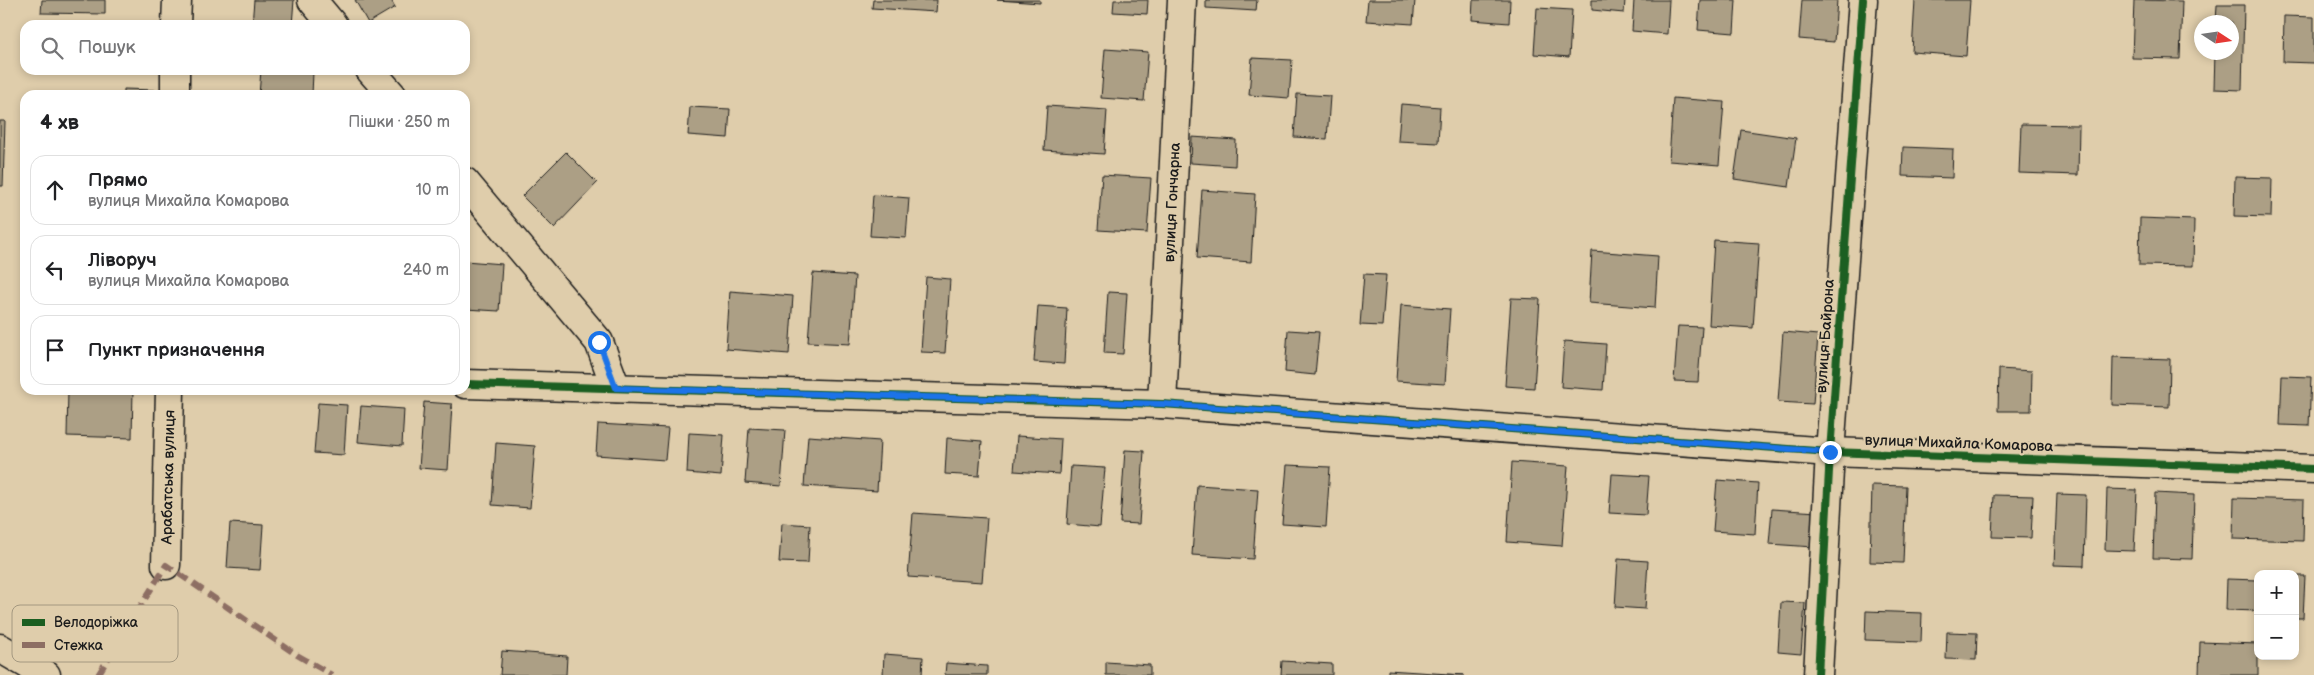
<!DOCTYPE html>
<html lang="uk">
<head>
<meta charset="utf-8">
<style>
  body { margin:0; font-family:"Balsamiq Sans",sans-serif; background:#f6f6f6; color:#202124 }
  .controls { position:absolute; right:15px; bottom:15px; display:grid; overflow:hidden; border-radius:10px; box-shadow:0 2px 8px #0003 }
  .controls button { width:45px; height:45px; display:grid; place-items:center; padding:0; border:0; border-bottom:1px solid #e0e0e0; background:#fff; color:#202124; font:25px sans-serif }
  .compass { position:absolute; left:2194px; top:15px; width:45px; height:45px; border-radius:50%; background:#fff; box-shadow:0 2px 8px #0003; rotate:102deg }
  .stop { position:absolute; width:15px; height:15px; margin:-11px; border:4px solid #1a73e8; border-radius:50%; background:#fff }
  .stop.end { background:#1a73e8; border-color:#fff; box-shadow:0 1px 5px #0008 }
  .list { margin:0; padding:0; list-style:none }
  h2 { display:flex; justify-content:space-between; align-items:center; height:65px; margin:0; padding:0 20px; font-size:21px }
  h2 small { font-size:16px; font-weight:400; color:#757577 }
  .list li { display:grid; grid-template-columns:32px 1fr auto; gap:15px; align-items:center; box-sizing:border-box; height:70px; margin:0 10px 10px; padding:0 10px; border:1px solid #e0e0e0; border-radius:15px }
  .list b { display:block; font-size:19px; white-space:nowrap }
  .list p { margin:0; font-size:16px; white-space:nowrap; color:#757577 }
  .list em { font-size:16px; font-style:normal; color:#757577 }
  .icon { flex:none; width:28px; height:28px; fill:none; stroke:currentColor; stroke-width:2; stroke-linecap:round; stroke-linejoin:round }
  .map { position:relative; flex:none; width:2314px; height:675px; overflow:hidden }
  .search { position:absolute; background:#fff; box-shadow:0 2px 8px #0003; left:20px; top:20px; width:450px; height:55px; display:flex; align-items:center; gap:12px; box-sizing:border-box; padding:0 18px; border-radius:15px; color:#757577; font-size:19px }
  .panel { position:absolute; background:#fff; box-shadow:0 2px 8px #0003; left:20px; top:90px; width:450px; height:305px; border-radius:15px }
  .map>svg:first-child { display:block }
</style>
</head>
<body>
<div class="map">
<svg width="2314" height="675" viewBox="0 0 2314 675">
  <rect width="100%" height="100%" fill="#dfcdab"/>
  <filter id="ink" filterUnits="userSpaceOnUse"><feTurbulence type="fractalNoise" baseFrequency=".02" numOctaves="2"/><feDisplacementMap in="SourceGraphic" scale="10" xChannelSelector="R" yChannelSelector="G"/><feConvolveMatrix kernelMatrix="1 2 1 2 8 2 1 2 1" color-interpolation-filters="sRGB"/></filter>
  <g filter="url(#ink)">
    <!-- building -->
    <path fill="#ac9f85" stroke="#1c1c1c" d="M 42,0 L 105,0 L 105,14 L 41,13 Z
      M 254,0 L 294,0 L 292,25 L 252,25 Z
      M 355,0 L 391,0 L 395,7 L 368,23 Z
      M 873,0 L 937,0 L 936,12 L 872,8 Z
      M 997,0 L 1040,0 L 1040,3 Z
      M 1114,0 L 1148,0 L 1147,14 L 1113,12 Z
      M 1206,0 L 1257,0 L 1256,11 L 1206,8 Z
      M 1368,0 L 1415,0 L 1413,24 L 1366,21 Z
      M 1473,0 L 1510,0 L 1509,23 L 1472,20 Z
      M 1592,0 L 1625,0 L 1624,13 L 1592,10 Z
      M 1634,0 L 1669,0 L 1667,34 L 1632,31 Z
      M 1700,0 L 1736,0 L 1734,33 L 1698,30 Z
      M 1802,0 L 1837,0 L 1834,42 L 1799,39 Z
      M 1915,0 L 1970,0 L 1966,56 L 1912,52 Z
      M 2134,0 L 2182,1 L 2180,59 L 2132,58 Z
      M 2217,5 L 2244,5 L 2242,90 L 2214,89 L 2215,52 L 2232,52 L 2232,22 L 2216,22 Z
      M 1537,8 L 1572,10 L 1569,57 L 1534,54 Z
      M 2284,16 L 2314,17 L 2314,63 L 2283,62 Z
      M 1105,49 L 1148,52 L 1144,101 L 1101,98 Z
      M 1252,58 L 1292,60 L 1289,98 L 1249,95 Z
      M 261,70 L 313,72 L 312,95 L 259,95 Z
      M 124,89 L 155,90 L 155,95 L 124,95 Z
      M 1297,94 L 1330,96 L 1327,139 L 1294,137 Z
      M 1673,98 L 1724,102 L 1719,165 L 1669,161 Z
      M 1401,104 L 1440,107 L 1438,143 L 1398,141 Z
      M 1047,106 L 1107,110 L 1104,154 L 1044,150 Z
      M 690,107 L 730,109 L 728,138 L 688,135 Z
      M 0,121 L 5,121 L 3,186 L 0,186 Z
      M 2021,124 L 2079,125 L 2078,175 L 2019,173 Z
      M 1741,130 L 1796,138 L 1789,187 L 1734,179 Z
      M 1192,137 L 1236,140 L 1235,166 L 1191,163 Z
      M 1903,147 L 1953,149 L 1952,178 L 1902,176 Z
      M 566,152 L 597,183 L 554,228 L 522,196 Z
      M 1102,175 L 1151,178 L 1147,233 L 1098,230 Z
      M 2235,177 L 2272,178 L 2271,217 L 2234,216 Z
      M 1202,190 L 1255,194 L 1251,262 L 1197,258 Z
      M 873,195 L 909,198 L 906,238 L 870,236 Z
      M 2140,218 L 2194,220 L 2193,266 L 2139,265 Z
      M 1714,240 L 1759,243 L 1753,328 L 1709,325 Z
      M 1592,251 L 1658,256 L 1655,308 L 1589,303 Z
      M 465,261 L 502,264 L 499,311 L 465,309 Z
      M 813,273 L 855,276 L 850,344 L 808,342 Z
      M 1364,274 L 1386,275 L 1382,326 L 1360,325 Z
      M 926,277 L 950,279 L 945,353 L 921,352 Z
      M 730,291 L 793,296 L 789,354 L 726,349 Z
      M 1108,292 L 1127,293 L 1123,354 L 1104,353 Z
      M 1511,298 L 1540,299 L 1534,388 L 1505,386 Z
      M 1401,305 L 1450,309 L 1445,384 L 1396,381 Z
      M 1038,306 L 1067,308 L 1064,364 L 1034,362 Z
      M 1678,326 L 1702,327 L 1698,382 L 1674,381 Z
      M 1288,330 L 1319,332 L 1315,375 L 1285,372 Z
      M 1783,332 L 1818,335 L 1813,404 L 1778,402 Z
      M 1564,341 L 1606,344 L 1603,390 L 1561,387 Z
      M 2113,357 L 2170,359 L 2169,407 L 2112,405 Z
      M 1999,369 L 2032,371 L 2031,411 L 1998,411 Z
      M 2282,376 L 2311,377 L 2309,426 L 2280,425 Z
      M 68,390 L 133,390 L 132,438 L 67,436 Z
      M 424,402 L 452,404 L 448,470 L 419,468 Z
      M 318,403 L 347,405 L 344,455 L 314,453 Z
      M 361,406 L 404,409 L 402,446 L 358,442 Z
      M 598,424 L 668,428 L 665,460 L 596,455 Z
      M 749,428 L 785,430 L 781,486 L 745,483 Z
      M 689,433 L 724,435 L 721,476 L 687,473 Z
      M 808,436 L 880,441 L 877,491 L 804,486 Z
      M 1017,436 L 1061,439 L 1059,474 L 1014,471 Z
      M 947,438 L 982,441 L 979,476 L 945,474 Z
      M 496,443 L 535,446 L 530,508 L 492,505 Z
      M 1125,450 L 1144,451 L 1139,524 L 1120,523 Z
      M 1512,462 L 1568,466 L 1562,546 L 1507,542 Z
      M 1287,465 L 1330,467 L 1326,527 L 1282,524 Z
      M 1071,466 L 1105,468 L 1100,527 L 1067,524 Z
      M 1612,474 L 1649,476 L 1646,515 L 1609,513 Z
      M 1717,480 L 1758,483 L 1755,534 L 1713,531 Z
      M 1197,485 L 1258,489 L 1253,559 L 1192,555 Z
      M 1872,485 L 1906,486 L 1903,563 L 1870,562 Z
      M 2107,489 L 2137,490 L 2134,551 L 2105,550 Z
      M 2155,493 L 2194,495 L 2192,559 L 2153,558 Z
      M 2057,494 L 2086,495 L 2084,566 L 2054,565 Z
      M 1994,495 L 2033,496 L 2031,538 L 1992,537 Z
      M 2234,498 L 2304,500 L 2303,541 L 2233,539 Z
      M 1772,509 L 1817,512 L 1814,547 L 1769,544 Z
      M 913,513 L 987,518 L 982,582 L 908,577 Z
      M 230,523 L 263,525 L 260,570 L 227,568 Z
      M 782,523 L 810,525 L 808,563 L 779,562 Z
      M 1618,559 L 1648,561 L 1645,609 L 1615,607 Z
      M 2295,576 L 2305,576 L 2303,618 L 2295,618 Z
      M 2227,579 L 2258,580 L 2258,611 L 2226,610 Z
      M 1781,602 L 1805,603 L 1801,654 L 1778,652 Z
      M 1866,611 L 1922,613 L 1921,642 L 1865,640 Z
      M 1947,632 L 1977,633 L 1976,660 L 1946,659 Z
      M 2200,642 L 2258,644 L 2258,675 L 2199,675 Z
      M 502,651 L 567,656 L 566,675 L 500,675 Z
      M 884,654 L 923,657 L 922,675 L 883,675 Z
      M 1282,661 L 1332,664 L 1332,675 L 1281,675 Z
      M 1106,662 L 1150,665 L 1150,675 L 1106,675 Z
      M 946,663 L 987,666 L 987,675 L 945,675 Z
      M 1388,670 L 1464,675 L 1388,675 Z"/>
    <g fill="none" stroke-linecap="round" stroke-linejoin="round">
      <!-- minor casing -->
      <g stroke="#1c1c1c" stroke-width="31">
        <g id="minor">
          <path d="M 312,0 L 333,25"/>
          <path d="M 176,25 L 177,0"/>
          <path d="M 370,70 L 392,95"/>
          <path d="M 175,95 L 175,70"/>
          <path d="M 465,182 L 599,342 L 616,388"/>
          <path d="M 465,384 L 1162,404 L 1830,452 L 2314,469"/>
          <path id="s1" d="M 1162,404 L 1182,0"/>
          <path id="s2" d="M 166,565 L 170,390"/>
          <path d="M 0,648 L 46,675"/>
          <path d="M 1818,675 L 1830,452 L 1863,0"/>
        </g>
      </g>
      <!-- minor -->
      <use href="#minor" stroke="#dfcdab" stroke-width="28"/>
      <!-- quiet -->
      <path stroke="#8d6e63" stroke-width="6" stroke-dasharray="12 6" stroke-linecap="butt" d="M 98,675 L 166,565 L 297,655 L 332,675"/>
      <!-- cycleway casing -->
      <g stroke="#dfcdab" stroke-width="11">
        <path id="cycleway" d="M 465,384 L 1162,404 L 1830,452 L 2314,469
          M 1818,675 L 1830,452 L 1863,0"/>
      </g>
      <!-- cycleway -->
      <use href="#cycleway" stroke="#1b5e20" stroke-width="8"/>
    </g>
  </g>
  <g fill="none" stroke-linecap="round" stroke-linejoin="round" filter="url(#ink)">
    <!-- route -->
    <path stroke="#1a73e8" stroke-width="6" d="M 599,342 L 616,388 L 1162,404 L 1830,452"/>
  </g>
  <g text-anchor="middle" stroke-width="4.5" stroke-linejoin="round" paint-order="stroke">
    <!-- street labels -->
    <g font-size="15" fill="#1c1c1c" stroke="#dfcdab">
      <text dy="5" stroke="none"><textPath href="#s1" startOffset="202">вулиця Гончарна</textPath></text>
      <text transform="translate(1825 336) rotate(-86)" y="5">вулиця Байрона</text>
      <text transform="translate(1959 443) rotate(2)" y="5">вулиця Михайла Комарова</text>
      <text dy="5" stroke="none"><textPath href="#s2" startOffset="88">Арабатська вулиця</textPath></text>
    </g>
  </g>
  <!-- legend -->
  <rect x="12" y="605" width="166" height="57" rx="8" fill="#dfcdab" stroke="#a49880" stroke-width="1"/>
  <rect x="22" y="619" width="23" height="7" fill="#1b5e20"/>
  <rect x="22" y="642" width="23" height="6" fill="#8d6e63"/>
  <g font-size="14" fill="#1c1c1c">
    <text x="54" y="627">Велодоріжка</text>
    <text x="54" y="650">Стежка</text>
  </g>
</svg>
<div class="controls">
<button>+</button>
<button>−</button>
</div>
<svg class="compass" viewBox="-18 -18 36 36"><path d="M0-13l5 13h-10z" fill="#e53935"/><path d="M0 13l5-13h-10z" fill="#757577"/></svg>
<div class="stop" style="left:599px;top:342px"></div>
<div class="stop end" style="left:1830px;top:452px"></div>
<div class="search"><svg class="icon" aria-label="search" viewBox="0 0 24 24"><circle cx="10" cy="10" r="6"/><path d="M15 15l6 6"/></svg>Пошук</div>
<section class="panel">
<h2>4 хв<small>Пішки · 250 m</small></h2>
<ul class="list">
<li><svg class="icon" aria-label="ahead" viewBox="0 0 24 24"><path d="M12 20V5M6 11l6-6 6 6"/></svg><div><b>Прямо</b><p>вулиця Михайла Комарова</p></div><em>10 m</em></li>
<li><svg class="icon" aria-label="left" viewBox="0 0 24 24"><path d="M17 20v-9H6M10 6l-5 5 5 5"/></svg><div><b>Ліворуч</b><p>вулиця Михайла Комарова</p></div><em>240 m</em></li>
<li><svg class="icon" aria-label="arrive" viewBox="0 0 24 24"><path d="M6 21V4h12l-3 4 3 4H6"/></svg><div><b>Пункт призначення</b></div></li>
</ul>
</section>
</div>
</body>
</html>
